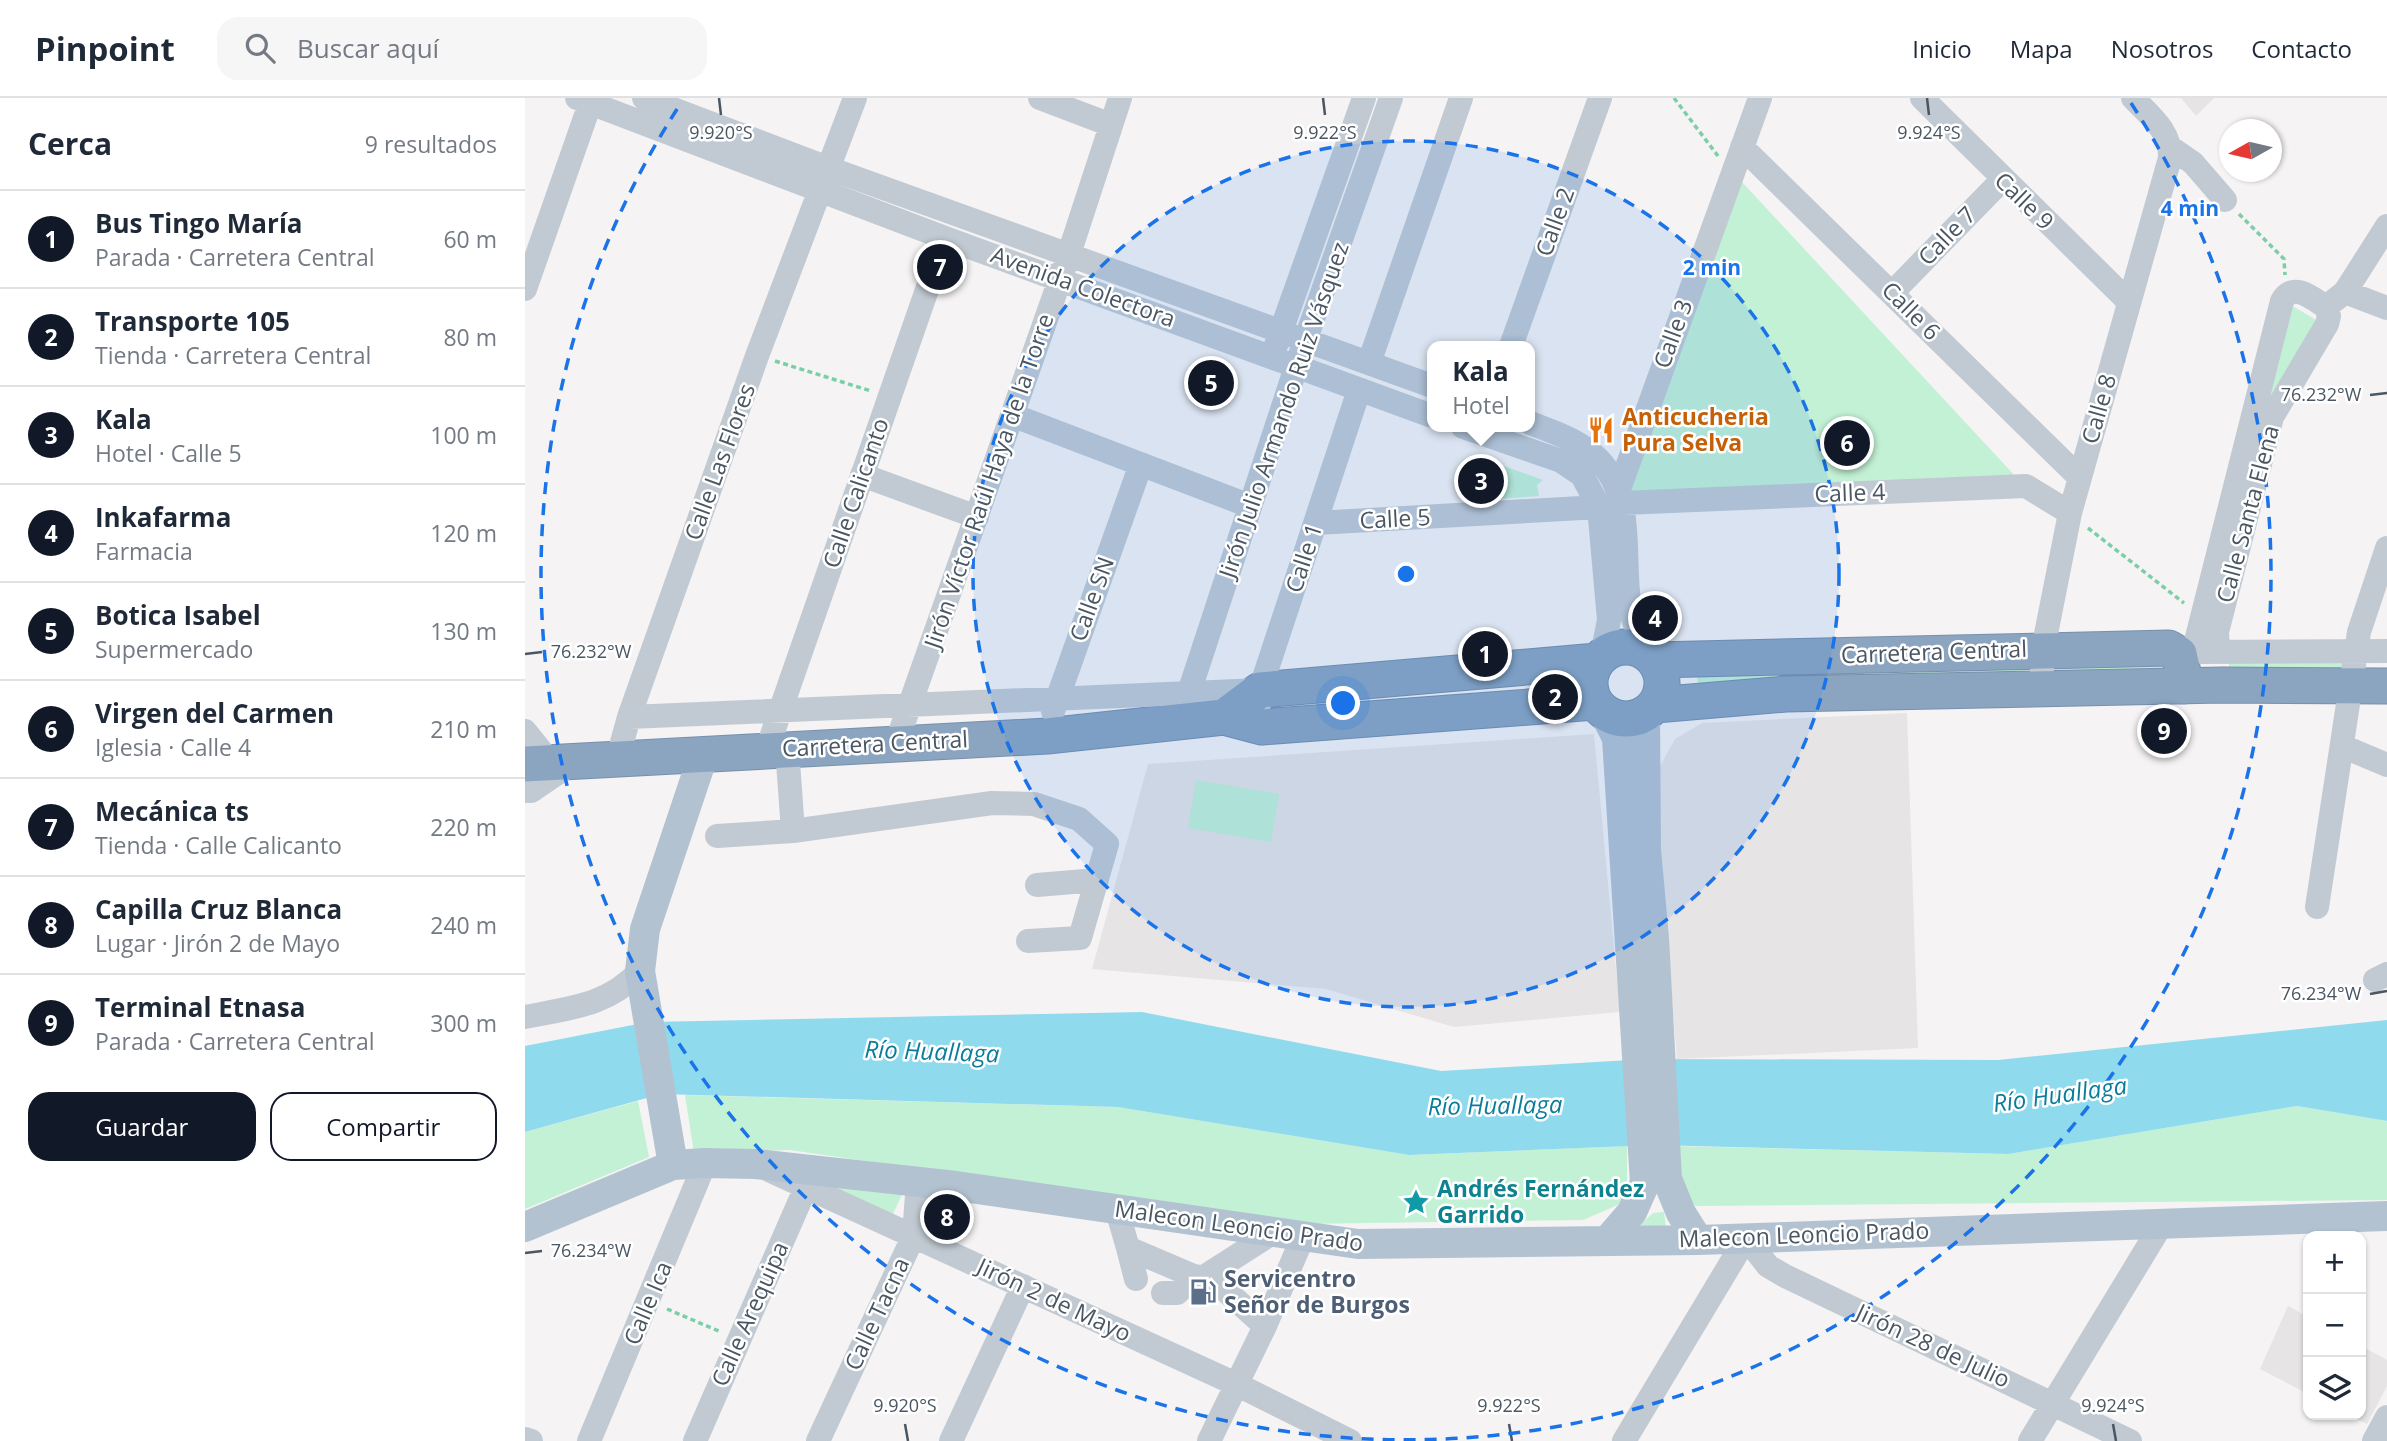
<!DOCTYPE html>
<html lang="es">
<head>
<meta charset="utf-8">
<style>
  body { margin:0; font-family:"Open Sans",sans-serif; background:#f6f6f7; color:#1f2937 }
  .controls { position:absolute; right:21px; bottom:21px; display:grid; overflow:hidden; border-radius:14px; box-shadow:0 2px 5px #0004 }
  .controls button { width:63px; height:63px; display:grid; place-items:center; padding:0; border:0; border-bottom:2px solid #e0e1e3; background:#fff; color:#1f2937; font:35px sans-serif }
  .compass { position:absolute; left:1694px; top:21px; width:63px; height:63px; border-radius:50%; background:#fff; box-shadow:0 2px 5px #0004; rotate:262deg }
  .you { position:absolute; left:819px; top:606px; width:24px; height:24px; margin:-18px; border:5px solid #fff; border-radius:50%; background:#1a73e8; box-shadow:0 0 0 10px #1a73e833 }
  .badge { display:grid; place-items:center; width:46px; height:46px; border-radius:50%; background:#111827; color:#fff; font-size:23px; font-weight:700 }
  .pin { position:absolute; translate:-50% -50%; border:4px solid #fff; box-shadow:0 2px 7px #0006 }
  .popup { position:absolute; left:902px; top:243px; width:108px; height:91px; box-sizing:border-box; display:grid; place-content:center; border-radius:14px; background:#fff; filter:drop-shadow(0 2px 5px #0005); font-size:23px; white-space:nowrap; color:#747a83 }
  .popup b { font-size:26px; color:#1f2937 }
  .popup::after { content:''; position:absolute; left:50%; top:100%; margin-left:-14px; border:14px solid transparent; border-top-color:#fff }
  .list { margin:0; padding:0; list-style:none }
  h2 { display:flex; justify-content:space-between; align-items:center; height:91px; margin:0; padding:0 28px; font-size:30px }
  h2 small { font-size:23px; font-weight:400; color:#747a83 }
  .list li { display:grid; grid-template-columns:46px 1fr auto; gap:21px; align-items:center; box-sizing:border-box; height:98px; padding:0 28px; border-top:2px solid #e0e1e3 }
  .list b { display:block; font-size:26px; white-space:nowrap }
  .list p { margin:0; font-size:23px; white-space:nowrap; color:#747a83 }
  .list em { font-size:23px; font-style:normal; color:#747a83 }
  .actions { display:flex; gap:14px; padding:21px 28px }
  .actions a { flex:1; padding:16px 0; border:2px solid #111827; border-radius:21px; text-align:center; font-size:24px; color:#111827 }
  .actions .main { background:#111827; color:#fff }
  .icon { flex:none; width:38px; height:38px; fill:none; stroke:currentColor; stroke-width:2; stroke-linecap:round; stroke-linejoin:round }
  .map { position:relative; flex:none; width:1862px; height:1343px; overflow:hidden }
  header { display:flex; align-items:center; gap:42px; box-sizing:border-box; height:98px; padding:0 35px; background:#fff; border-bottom:2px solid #e0e1e3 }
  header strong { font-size:33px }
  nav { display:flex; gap:38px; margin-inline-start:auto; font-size:24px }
  .search { width:490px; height:63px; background:#f6f6f7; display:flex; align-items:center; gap:18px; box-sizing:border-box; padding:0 24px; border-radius:21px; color:#747a83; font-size:26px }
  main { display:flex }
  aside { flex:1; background:#fff }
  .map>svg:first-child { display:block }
</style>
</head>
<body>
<header>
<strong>Pinpoint</strong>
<div class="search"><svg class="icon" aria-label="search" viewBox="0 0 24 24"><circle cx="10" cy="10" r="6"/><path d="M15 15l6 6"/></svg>Buscar aquí</div>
<nav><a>Inicio</a><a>Mapa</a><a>Nosotros</a><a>Contacto</a></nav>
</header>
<main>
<aside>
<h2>Cerca<small>9 resultados</small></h2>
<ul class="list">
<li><span class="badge">1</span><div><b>Bus Tingo María</b><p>Parada · Carretera Central</p></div><em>60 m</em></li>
<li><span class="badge">2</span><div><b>Transporte 105</b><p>Tienda · Carretera Central</p></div><em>80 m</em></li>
<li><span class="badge">3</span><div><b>Kala</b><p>Hotel · Calle 5</p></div><em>100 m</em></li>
<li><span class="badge">4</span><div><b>Inkafarma</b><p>Farmacia</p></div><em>120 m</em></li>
<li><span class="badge">5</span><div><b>Botica Isabel</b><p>Supermercado</p></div><em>130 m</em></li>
<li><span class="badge">6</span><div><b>Virgen del Carmen</b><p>Iglesia · Calle 4</p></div><em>210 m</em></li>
<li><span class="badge">7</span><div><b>Mecánica ts</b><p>Tienda · Calle Calicanto</p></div><em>220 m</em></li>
<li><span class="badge">8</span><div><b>Capilla Cruz Blanca</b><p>Lugar · Jirón 2 de Mayo</p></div><em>240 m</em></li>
<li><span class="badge">9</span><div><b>Terminal Etnasa</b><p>Parada · Carretera Central</p></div><em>300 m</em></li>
</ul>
<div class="actions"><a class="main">Guardar</a><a>Compartir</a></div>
</aside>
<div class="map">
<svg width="1862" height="1343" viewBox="0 0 1862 1343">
  <rect width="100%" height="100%" fill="#f5f3f3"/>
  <!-- education -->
  <path fill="#e6e4e5" d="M 1656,0 L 1689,0 L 1671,18 Z
    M 1382,615 L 1393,950 L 1152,961 L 1129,679 L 1150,641 L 1177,625 Z
    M 1069,636 L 1095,914 L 929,929 L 801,891 L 567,871 L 623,666 Z
    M 1763,1208 L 1783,1219 L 1783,1296 L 1735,1271 Z
    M 1836,1248 L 1862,1262 L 1862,1288 L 1842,1326 L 1825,1317 L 1836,1317 Z"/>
  <!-- green -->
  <path fill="#c3f1d5" d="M 1217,84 L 1492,380 L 1103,395 Z
    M 1766,207 L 1798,226 L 1742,310 Z
    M 970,365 L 1018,382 L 1012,387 L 1014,398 L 972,401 Z
    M 1635,559 L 1646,576 L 1527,576 L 1527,566 Z
    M 1704,559 L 1819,559 L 1818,575 L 1704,576 Z
    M 1498,569 L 1501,575 L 1173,589 L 1172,577 Z
    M 671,682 L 754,696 L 746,744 L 663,730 Z
    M 160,997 L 593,1009 L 884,1057 L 1102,1048 L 1102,1103 L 1058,1122 L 773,1126 L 265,1052 L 169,1055 Z
    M 113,1003 L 124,1059 L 0,1111 L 0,1034 Z
    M 1772,1008 L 1862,1023 L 1862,1102 L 1170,1108 L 1152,1085 L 1148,1048 L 1483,1056 Z
    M 298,1086 L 378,1094 L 368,1116 Z
    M 1139,1114 L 1141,1129 L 1112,1130 L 1128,1115 Z"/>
  <!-- water -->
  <path fill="#90daee" d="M 617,914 L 916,973 L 1122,961 L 1473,962 L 1862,922 L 1862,1023 L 1772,1008 L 1483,1056 L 1129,1047 L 884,1057 L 593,1009 L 136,996 L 0,1034 L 0,948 L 123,924 Z"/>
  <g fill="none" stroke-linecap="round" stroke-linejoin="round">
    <!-- highway casing -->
    <g stroke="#7690ad" stroke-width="37">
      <path id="highway" d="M1065 585a36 36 0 1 1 72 0a36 36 0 1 1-72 0Z
        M 1130,562 L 1644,550 L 1654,556 L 1661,588
        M 1130,607 L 1261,596 L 1697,587 L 1862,588
        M 699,619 L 735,592 L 1072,563
        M 0,666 L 522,638 L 699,619 L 737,629 L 1070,604"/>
    </g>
    <!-- path -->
    <path stroke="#7ad0a6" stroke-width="3.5" stroke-dasharray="5 3.5" stroke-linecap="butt" d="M 1149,0 L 1193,58
      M 1714,116 L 1759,161 L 1760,177
      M 250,263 L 346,293
      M 1563,430 L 1659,505
      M 142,1211 L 196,1234"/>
    <!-- minor -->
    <path stroke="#c1cad2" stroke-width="24" d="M 52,0 L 420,140 L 907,318
      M 119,0 L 303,70 L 907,288
      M 515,0 L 586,27
      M 1397,0 L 1604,204
      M 1217,49 L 1554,379
      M 1645,49 L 1668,65 L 1700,102
      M 0,191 L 67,0
      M 1820,194 L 1862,210
      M 1367,195 L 1477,82
      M 1801,209 L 1820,194 L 1862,128
      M 986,248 L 1075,0
      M 750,250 L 839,0
      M 844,265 L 936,0
      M 487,317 L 725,408
      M 1005,325 C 1028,334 1054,342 1072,360 C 1112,399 1096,461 1105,510 C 1108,526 1117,541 1123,555
      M 938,329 L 1036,363 L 1057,377 L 1074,409 L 1084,522 L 1077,557
      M 337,377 L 452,419
      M 1093,394 L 1235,0
      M 1098,405 L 1501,388 L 1545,415
      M 791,425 L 1074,409
      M 1693,553 L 1692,534 L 1747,319 L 1802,226 L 1804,218 L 1801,209
      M 1677,554 L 1862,553
      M 1668,555 L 1757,203 C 1768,183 1787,200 1801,209
      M 1516,591 L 1518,551 L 1545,415 L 1645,60 C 1646,33 1625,18 1608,0
      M 735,604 L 735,592 L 834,292
      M 528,613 L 616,366
      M 104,619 L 735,592
      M 654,625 L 772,266 L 866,0
      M 0,633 L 25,664
      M 371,646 L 544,156 L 595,0
      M 1817,648 L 1862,667
      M 262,650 L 268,733
      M 242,651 L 420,140
      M 93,659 L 104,619 L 232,258 L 330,0
      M 0,693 L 6,693 L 50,663
      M 192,738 L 268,733 L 467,705 L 509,706 L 554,721 L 582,746 L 555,840 L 503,843
      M 512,787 L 572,782
      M 1792,809 L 1834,534 L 1862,450
      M 1850,882 L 1862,876
      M 0,919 C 45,910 82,908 115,873
      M 244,1072 L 713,1287 L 825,1343
      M 592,1112 L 603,1150 L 699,1191 L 740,1228
      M 603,1150 L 611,1181
      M 677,1180 L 746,1136
      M 638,1195 L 652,1195 L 670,1178
      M 0,1341 L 6,1343
      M 64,1343 L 180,1065
      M 170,1343 L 281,1089
      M 293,1343 L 389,1137 L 393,1084
      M 426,1343 L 498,1188
      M 684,1343 L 740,1228 L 777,1141
      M 1099,1343 L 1221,1140 L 1243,1168 L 1260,1178 L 1605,1343
      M 1505,1343 L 1638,1124
      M 1849,1343 L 1862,1319"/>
    <!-- major -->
    <path stroke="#b3c2d1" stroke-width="30" d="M 1079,614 L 1092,640 L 1120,1085 L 1107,1114 L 1082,1143
      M 1120,617 L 1121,752 L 1129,840 L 1142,1081 L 1156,1115 L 1173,1142
      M 148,1067 L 115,873 L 120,831 L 179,655
      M 0,1129 L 148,1067 L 180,1065 L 231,1066 L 431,1088 L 833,1146 L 1173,1142 L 1862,1118"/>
    <!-- highway -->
    <use href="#highway" stroke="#8ba5c1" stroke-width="35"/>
  </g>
  <!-- ticks -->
  <path fill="none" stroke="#4a5661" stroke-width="2.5" d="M 194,0 L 196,17M 798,0 L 800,17M 1402,0 L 1404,17M 1845,297 L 1862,295M 0,556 L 17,554M 1845,896 L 1862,893M 0,1155 L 17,1153M 380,1326 L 383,1343M 984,1326 L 987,1343M 1588,1326 L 1591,1343"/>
  <!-- distance rings -->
  <circle cx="881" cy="476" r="433" fill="#1a73e8" fill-opacity=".12"/>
  <g fill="none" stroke="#1a73e8" stroke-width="3.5" stroke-dasharray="12 9">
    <circle cx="881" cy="476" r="433"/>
    <path d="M1606 5A865 865 0 1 1 156 5"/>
  </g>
  <!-- icons -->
  <defs>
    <g id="restaurant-bare" transform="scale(2.1)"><path d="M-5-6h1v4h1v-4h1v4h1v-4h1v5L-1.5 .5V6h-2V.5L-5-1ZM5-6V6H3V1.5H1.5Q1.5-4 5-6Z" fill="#e8710a" stroke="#fff" stroke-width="2.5" paint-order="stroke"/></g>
    <g id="sight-bare" transform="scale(2.1)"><path d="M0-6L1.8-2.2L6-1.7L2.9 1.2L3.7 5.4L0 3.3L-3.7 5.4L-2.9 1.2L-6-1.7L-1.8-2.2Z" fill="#0f9aa8" stroke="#fff" stroke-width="2.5" paint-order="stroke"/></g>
    <g id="fuel-bare" transform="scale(2.1)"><path d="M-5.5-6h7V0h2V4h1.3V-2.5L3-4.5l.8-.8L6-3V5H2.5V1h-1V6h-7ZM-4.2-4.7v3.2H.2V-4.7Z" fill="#5c6f8a" stroke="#fff" stroke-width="2.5" paint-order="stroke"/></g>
  </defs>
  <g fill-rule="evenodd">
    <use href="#restaurant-bare" x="1076" y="332"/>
    <use href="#sight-bare" x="891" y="1104"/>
    <use href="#fuel-bare" x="678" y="1194"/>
  </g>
  <g text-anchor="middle" stroke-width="5" stroke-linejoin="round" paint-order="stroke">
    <!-- street labels -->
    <g font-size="23" fill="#4a5661" stroke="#fff">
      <text transform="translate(1499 103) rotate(44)" y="8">Calle 9</text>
      <text transform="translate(1030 124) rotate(-70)" y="8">Calle 2</text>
      <text transform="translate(1422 138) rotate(-46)" y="8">Calle 7</text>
      <text transform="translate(558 189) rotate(20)" y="8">Avenida Colectora</text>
      <text transform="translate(1386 213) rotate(45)" y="8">Calle 6</text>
      <text transform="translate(1148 236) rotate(-70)" y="8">Calle 3</text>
      <text transform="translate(1574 311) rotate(-74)" y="8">Calle 8</text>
      <text transform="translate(759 312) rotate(-71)" y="8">Jirón Julio Armando Ruiz Vásquez</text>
      <text transform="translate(195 364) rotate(-70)" y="8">Calle Las Flores</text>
      <text transform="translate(464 383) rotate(-71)" y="8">Jirón Víctor Raúl Haya de la Torre</text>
      <text transform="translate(331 395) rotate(-71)" y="8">Calle Calicanto</text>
      <text transform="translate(1325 395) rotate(-2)" y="8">Calle 4</text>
      <text transform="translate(1723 416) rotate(-75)" y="8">Calle Santa Elena</text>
      <text transform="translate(870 421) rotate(-3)" y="8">Calle 5</text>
      <text transform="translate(779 460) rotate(-72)" y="8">Calle 1</text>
      <text transform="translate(567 501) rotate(-70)" y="8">Calle SN</text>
      <text transform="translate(1409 554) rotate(-2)" y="8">Carretera Central</text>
      <text transform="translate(350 646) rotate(-3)" y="8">Carretera Central</text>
      <text transform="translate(714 1128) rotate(8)" y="8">Malecon Leoncio Prado</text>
      <text transform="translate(1279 1137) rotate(-2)" y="8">Malecon Leoncio Prado</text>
      <text transform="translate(529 1202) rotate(25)" y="8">Jirón 2 de Mayo</text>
      <text transform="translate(123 1205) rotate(-67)" y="8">Calle Ica</text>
      <text transform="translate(225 1216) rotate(-66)" y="8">Calle Arequipa</text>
      <text transform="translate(352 1216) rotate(-65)" y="8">Calle Tacna</text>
      <text transform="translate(1408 1248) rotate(25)" y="8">Jirón 28 de Julio</text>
    </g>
    <!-- food labels -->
    <g font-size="23" font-weight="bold" fill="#c56008" stroke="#fff" text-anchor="start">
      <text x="1097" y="327">Anticucheria<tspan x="1097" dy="26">Pura Selva</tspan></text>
    </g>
    <!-- culture labels -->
    <g font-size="23" font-weight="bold" fill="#0d838f" stroke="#fff" text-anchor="start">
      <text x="912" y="1099">Andrés Fernández<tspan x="912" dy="26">Garrido</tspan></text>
    </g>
    <!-- service labels -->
    <g font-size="23" font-weight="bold" fill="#4e5e75" stroke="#fff" text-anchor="start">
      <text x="699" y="1189">Servicentro<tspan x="699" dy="26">Señor de Burgos</tspan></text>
    </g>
    <!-- water labels -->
    <g font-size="24" font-style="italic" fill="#0c7c9b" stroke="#fff">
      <text transform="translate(407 954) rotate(2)" y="8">Río Huallaga</text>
      <text transform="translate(1535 997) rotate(-8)" y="8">Río Huallaga</text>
      <text transform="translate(970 1008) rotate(-1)" y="8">Río Huallaga</text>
    </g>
  </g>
  <g font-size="18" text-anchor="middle" fill="#4a5661" stroke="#fff" stroke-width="5" stroke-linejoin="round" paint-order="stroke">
    <text x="196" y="41">9.920°S</text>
    <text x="800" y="41">9.922°S</text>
    <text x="1404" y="41">9.924°S</text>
    <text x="1796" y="303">76.232°W</text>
    <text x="66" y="560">76.232°W</text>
    <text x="1796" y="902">76.234°W</text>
    <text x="66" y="1159">76.234°W</text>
    <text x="380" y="1314">9.920°S</text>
    <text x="984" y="1314">9.922°S</text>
    <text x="1588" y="1314">9.924°S</text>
  </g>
  <circle cx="881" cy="476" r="10" fill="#1a73e8" stroke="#fff" stroke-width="3.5"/>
  <g font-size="21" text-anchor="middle" font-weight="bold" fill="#1a73e8" stroke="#fff" stroke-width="5" stroke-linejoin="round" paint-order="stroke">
    <text x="1665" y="118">4 min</text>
    <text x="1187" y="177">2 min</text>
  </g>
</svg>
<div class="controls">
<button>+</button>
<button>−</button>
<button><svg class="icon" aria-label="layers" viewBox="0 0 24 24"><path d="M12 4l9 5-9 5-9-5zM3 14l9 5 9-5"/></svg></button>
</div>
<svg class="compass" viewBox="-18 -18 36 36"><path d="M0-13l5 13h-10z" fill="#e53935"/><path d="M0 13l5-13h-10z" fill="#747a83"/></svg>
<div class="you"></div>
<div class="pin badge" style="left:960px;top:556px">1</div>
<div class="pin badge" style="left:1030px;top:599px">2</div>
<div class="pin badge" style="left:956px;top:383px">3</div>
<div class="popup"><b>Kala</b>Hotel</div>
<div class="pin badge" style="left:1130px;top:520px">4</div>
<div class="pin badge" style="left:686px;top:285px">5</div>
<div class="pin badge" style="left:1322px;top:345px">6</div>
<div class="pin badge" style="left:415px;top:169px">7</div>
<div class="pin badge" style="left:422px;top:1119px">8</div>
<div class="pin badge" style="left:1639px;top:633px">9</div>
</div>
</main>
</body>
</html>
